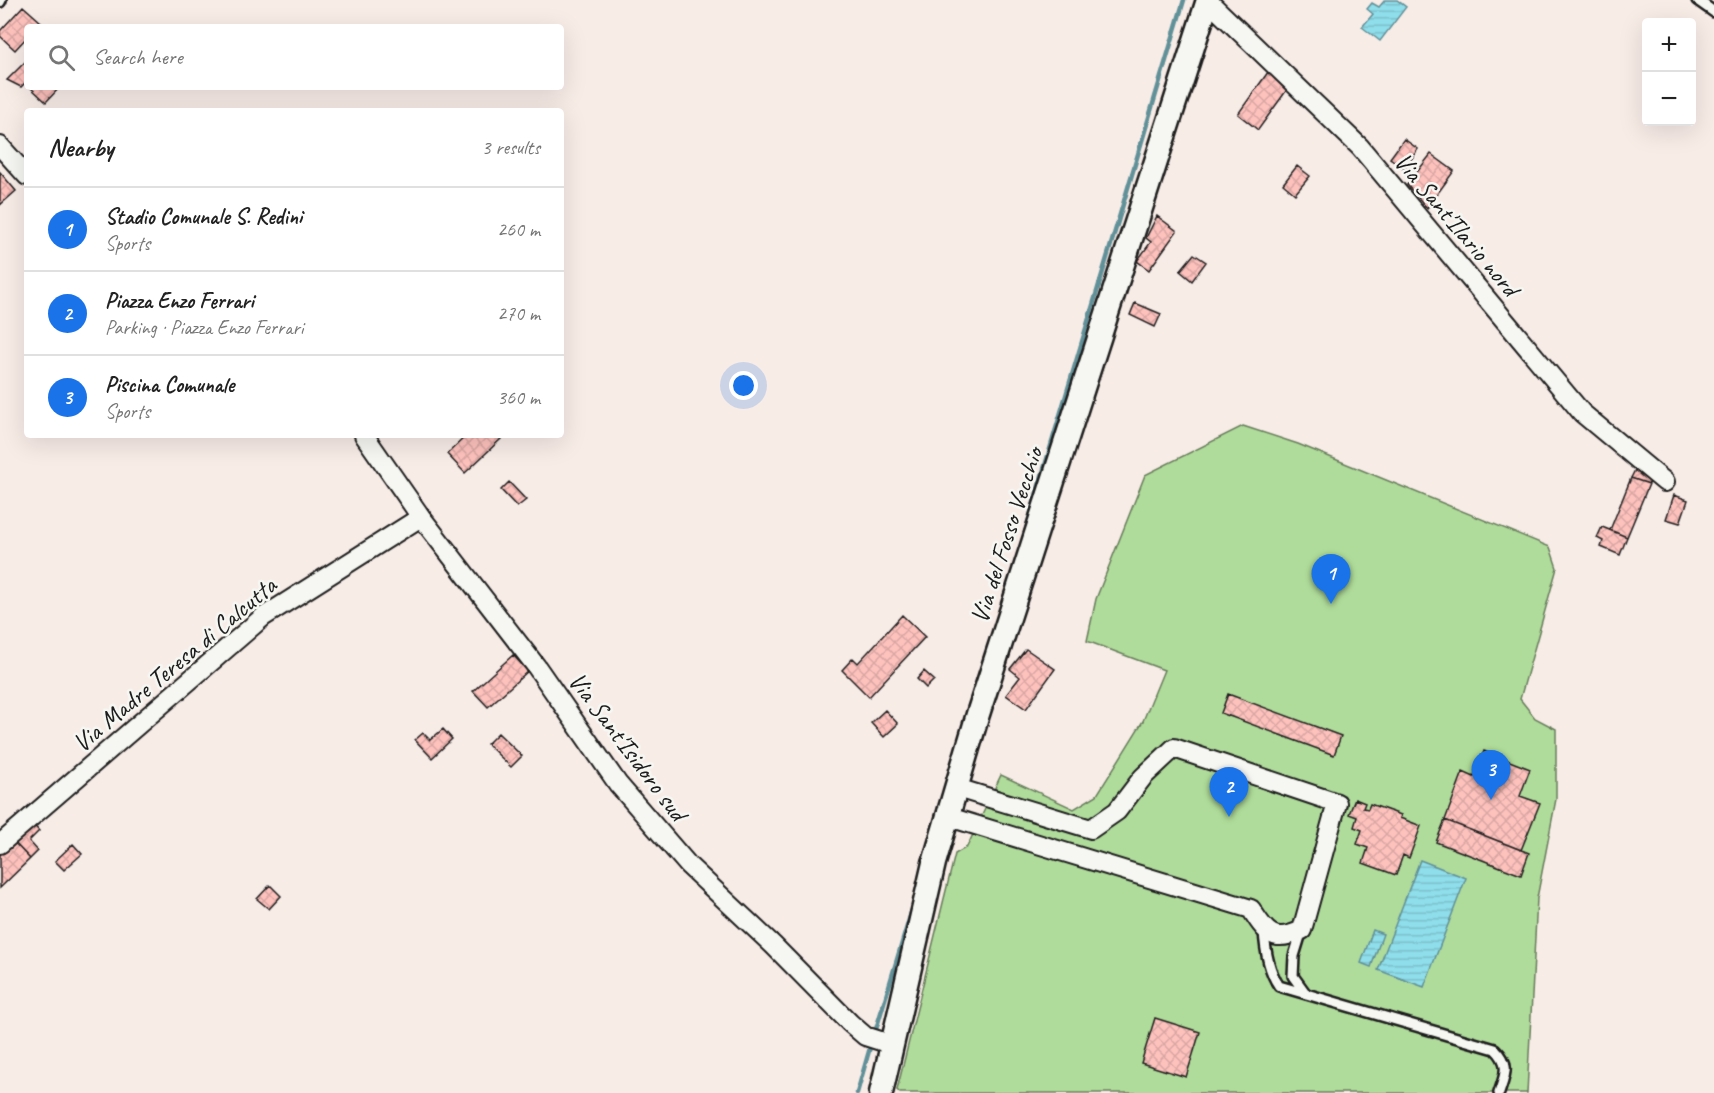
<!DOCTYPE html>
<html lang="en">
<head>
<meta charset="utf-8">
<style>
  body { margin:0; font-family:Caveat,sans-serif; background:#f2f2f2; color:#222 }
  .controls { position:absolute; right:18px; top:18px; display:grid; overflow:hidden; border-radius:6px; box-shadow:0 6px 24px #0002 }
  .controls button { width:54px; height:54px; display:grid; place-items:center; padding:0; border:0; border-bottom:2px solid #e0e0e0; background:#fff; color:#222; font:30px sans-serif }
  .you { position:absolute; left:744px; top:386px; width:21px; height:21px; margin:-15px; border:4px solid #fff; border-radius:50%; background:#1a73e8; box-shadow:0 0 0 9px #1a73e833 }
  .badge { display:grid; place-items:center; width:39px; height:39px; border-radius:50%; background:#1a73e8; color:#fff; font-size:20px; font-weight:700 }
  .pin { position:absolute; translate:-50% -50px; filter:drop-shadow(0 2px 3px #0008) }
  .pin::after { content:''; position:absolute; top:32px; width:21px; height:18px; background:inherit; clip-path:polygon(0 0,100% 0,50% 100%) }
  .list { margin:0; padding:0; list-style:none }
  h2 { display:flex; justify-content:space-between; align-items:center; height:78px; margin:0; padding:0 24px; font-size:26px }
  h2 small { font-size:20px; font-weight:400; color:#767676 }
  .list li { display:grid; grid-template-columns:39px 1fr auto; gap:18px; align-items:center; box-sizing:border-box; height:84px; padding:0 24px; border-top:2px solid #e0e0e0 }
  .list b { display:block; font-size:22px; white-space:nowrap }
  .list p { margin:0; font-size:20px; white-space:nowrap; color:#767676 }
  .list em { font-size:20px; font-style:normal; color:#767676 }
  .icon { flex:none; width:33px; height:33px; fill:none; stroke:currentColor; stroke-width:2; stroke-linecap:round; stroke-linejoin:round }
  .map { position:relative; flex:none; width:1714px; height:1093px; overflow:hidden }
  .search { position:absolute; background:#fff; box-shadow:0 6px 24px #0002; left:24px; top:24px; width:540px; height:66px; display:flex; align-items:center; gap:15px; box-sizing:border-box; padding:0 21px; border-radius:6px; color:#767676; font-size:22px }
  .panel { position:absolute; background:#fff; box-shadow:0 6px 24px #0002; left:24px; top:108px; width:540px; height:330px; border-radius:6px }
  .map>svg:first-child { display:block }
</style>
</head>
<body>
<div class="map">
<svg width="1714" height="1093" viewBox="0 0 1714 1093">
  <defs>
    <pattern id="water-rules" width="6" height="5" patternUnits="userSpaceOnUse" patternTransform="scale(1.5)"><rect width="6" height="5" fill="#8fdeeb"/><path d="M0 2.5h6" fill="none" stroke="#7bbec9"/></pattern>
    <pattern id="building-cross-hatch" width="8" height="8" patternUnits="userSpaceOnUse" patternTransform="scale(1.5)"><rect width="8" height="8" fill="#fec2bd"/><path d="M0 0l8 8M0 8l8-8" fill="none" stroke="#d9a6a2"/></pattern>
  </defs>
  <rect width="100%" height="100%" fill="#f8ece7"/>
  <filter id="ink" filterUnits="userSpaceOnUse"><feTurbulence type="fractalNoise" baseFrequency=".0167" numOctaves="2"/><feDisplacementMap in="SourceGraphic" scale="12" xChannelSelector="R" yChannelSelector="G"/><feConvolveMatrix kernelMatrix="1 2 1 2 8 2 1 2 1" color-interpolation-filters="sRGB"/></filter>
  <g filter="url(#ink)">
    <!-- garden -->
    <path fill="#afdc9a" stroke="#667c5b" stroke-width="1.5" d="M 1243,426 L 1298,444 L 1550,547 L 1557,568 L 1520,699 L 1535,718 L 1556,729 L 1556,799 L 1537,898 L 1527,1093 L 900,1093 L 897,1090 L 955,854 L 967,847 L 1001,775 L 1074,809 L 1097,795 L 1143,721 L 1164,670 L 1087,641 L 1096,599 L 1145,475 Z"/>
    <!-- water -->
    <path fill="url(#water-rules)" stroke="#619098" stroke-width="1.5" d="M 1385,0 L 1397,0 L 1406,7 L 1380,41 L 1362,27 L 1373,14 L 1367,9 L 1372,3 L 1379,7 Z
      M 1420,860 L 1466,878 L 1424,987 L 1378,970 Z
      M 1373,930 L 1383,934 L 1371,967 L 1361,963 Z"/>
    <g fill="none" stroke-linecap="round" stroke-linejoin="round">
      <!-- stream -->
      <path stroke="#619098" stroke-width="4.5" d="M 1024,536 L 1184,0
        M 874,1036 L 914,903
        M 857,1093 L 871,1044"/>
    </g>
    <!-- building -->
    <path fill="url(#building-cross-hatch)" stroke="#1c1c1c" stroke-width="1.5" d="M 23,6 L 41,22 L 36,27 L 27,27 L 27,37 L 15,50 L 0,36 L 0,31 Z
      M 27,60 L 27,85 L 25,83 L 21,87 L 7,80 Z
      M 1271,68 L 1289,87 L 1258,130 L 1238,114 Z
      M 30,87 L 60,87 L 46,102 Z
      M 1404,139 L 1418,149 L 1405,169 L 1390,158 Z
      M 1431,154 L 1454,171 L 1427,208 L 1407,185 Z
      M 1297,166 L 1310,176 L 1295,194 L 1283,184 Z
      M 0,172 L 16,191 L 0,205 Z
      M 1157,216 L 1177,231 L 1149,270 L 1137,261 L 1151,242 L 1146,238 Z
      M 1194,254 L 1206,262 L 1192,281 L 1180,271 Z
      M 1135,303 L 1161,314 L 1155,327 L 1130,315 Z
      M 467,435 L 500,435 L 503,437 L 465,473 L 447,454 Z
      M 1635,470 L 1652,477 L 1649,484 L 1631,478 Z
      M 1631,478 L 1649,484 L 1627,537 L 1610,530 Z
      M 509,482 L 526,500 L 517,507 L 501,490 Z
      M 1674,495 L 1688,500 L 1680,523 L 1666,519 Z
      M 1602,527 L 1627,537 L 1620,555 L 1601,547 L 1603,541 L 1597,538 Z
      M 902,615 L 925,637 L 869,697 L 842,670 L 853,658 L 858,663 Z
      M 1026,649 L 1055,669 L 1026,709 L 1006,695 L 1020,677 L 1010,669 Z
      M 513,655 L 528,671 L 488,707 L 473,691 Z
      M 924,671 L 934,680 L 926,688 L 917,679 Z
      M 1228,694 L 1341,736 L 1334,755 L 1221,713 Z
      M 885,710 L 898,724 L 884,737 L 871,723 Z
      M 443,729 L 452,739 L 432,758 L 415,740 L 423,733 L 430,740 Z
      M 498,733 L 522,756 L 511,767 L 487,744 Z
      M 1484,751 L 1530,769 L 1520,796 L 1540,803 L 1521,850 L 1445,820 L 1463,772 L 1474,777 Z
      M 1355,799 L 1365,803 L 1363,808 L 1368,809 L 1370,804 L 1401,815 L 1400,818 L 1421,826 L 1409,858 L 1403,855 L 1396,875 L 1363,863 L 1368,848 L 1357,844 L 1362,830 L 1354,827 L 1357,817 L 1349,814 Z
      M 1445,820 L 1529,853 L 1521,875 L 1436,842 Z
      M 31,822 L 39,831 L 29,841 L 38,851 L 30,859 L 12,840 Z
      M 12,840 L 30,859 L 0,888 L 0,851 Z
      M 73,844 L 82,854 L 64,870 L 55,861 Z
      M 270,885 L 281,896 L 269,909 L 257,899 Z
      M 1155,1018 L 1200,1032 L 1186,1077 L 1141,1063 Z"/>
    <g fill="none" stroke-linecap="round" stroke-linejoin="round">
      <!-- service casing -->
      <g stroke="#1c1c1c" stroke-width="14">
        <path id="service" d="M 1697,0 L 1714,12
          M 0,2 L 1,0
          M 1264,930 C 1265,949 1268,970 1279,986 L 1495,1049 C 1511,1064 1505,1075 1499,1093
          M 1302,930 L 1294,956 L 1293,976 L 1306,994"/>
      </g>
      <!-- minor casing -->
      <g stroke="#1c1c1c" stroke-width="22">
        <path id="minor" d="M 1207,0 L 1360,147 L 1582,413 L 1665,482
          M 0,146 L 27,176
          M 364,435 L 421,517 L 536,666 L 618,784 L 689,866 L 773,945 L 850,1023 L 865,1036 L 893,1045
          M 949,817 L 1251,909 C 1266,933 1273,944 1302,930 L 1337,803 L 1174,748 L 1143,777 L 1117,811 L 1091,829 L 957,788
          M 0,844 L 263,617 L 421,517"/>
      </g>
      <!-- tertiary casing -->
      <g stroke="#1c1c1c" stroke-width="27">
        <path id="tertiary" d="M 881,1093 L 934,863 L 978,714 L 1208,0"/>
      </g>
      <!-- service -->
      <use href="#service" stroke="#f6f6f2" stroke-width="9"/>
      <!-- minor -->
      <use href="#minor" stroke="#f6f6f2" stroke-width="18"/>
      <!-- tertiary -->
      <use href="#tertiary" stroke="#f6f6f2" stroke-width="22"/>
    </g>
  </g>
  <g text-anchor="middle" stroke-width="5" stroke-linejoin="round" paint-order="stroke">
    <!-- street labels -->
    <g font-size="26" fill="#1c1c1c" stroke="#f6f6f2">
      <text transform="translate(1457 224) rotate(50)" y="9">Via Sant'Ilario nord</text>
      <text transform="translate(1006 535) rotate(-72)" y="9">Via del Fosso Vecchio</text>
      <text transform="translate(174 664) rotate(-40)" y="9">Via Madre Teresa di Calcutta</text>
      <text transform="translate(628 746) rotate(53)" y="9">Via Sant'Isidoro sud</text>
    </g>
  </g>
</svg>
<div class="controls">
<button>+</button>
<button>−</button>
</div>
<div class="you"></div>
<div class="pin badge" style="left:1331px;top:604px">1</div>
<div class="pin badge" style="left:1229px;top:817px">2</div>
<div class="pin badge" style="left:1491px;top:800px">3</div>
<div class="search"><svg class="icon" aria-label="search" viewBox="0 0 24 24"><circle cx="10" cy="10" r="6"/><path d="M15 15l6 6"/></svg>Search here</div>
<section class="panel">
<h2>Nearby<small>3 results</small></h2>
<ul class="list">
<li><span class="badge">1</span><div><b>Stadio Comunale S. Redini</b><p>Sports</p></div><em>260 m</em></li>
<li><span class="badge">2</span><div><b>Piazza Enzo Ferrari</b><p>Parking · Piazza Enzo Ferrari</p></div><em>270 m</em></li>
<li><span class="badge">3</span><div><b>Piscina Comunale</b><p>Sports</p></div><em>360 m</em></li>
</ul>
</section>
</div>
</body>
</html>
